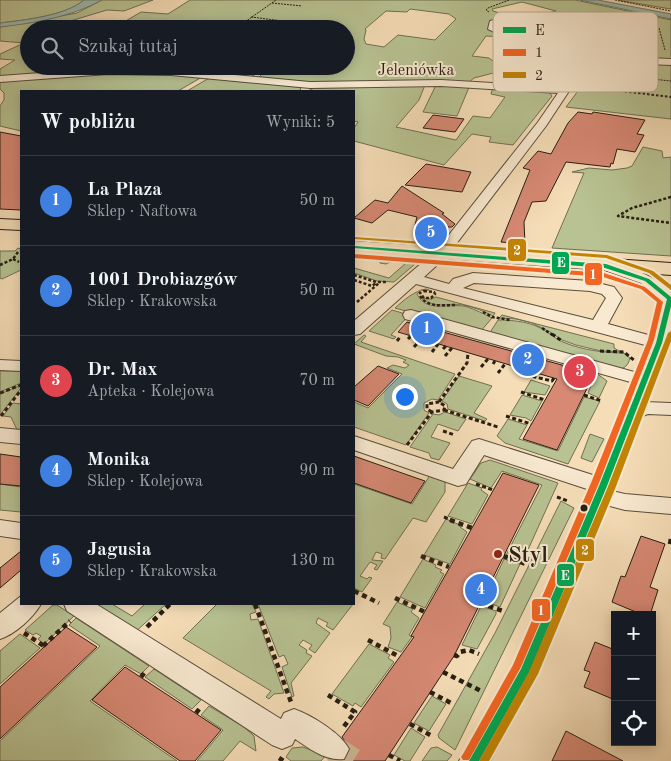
<!DOCTYPE html>
<html lang="pl">
<head>
<meta charset="utf-8">
<style>
  body { margin:0; font-family:"Old Standard TT",serif; background:#20242c; color:#f1f3f6 }
  .controls { position:absolute; right:15px; bottom:15px; display:grid; overflow:hidden; border-radius:0px; box-shadow:0 2px 12px #0003 }
  .controls button { width:45px; height:45px; display:grid; place-items:center; padding:0; border:0; border-bottom:1px solid #363941; background:#171b24; color:#f1f3f6; font:25px sans-serif }
  .you { position:absolute; left:404px; top:396px; width:18px; height:18px; margin:-12px; border:4px solid #fff; border-radius:50%; background:#1a73e8; box-shadow:0 0 0 8px #1a73e833 }
  .badge { display:grid; place-items:center; width:32px; height:32px; border-radius:50%; background:#c59692; color:#fff; font-size:16px; font-weight:700 }
  .pin { position:absolute; translate:-50% -50%; border:2px solid #fff; box-shadow:0 1px 5px #0006 }
  .list { margin:0; padding:0; list-style:none }
  h2 { display:flex; justify-content:space-between; align-items:center; height:65px; margin:0; padding:0 20px; font-size:21px }
  h2 small { font-size:16px; font-weight:400; color:#9ea1a6 }
  .list li { display:grid; grid-template-columns:32px 1fr auto; gap:15px; align-items:center; box-sizing:border-box; height:90px; padding:0 20px; border-top:1px solid #363941 }
  .list b { display:block; font-size:19px; white-space:nowrap }
  .list p { margin:0; font-size:16px; white-space:nowrap; color:#9ea1a6 }
  .list em { font-size:16px; font-style:normal; color:#9ea1a6 }
  .icon { flex:none; width:28px; height:28px; fill:none; stroke:currentColor; stroke-width:2; stroke-linecap:round; stroke-linejoin:round }
  .map { position:relative; flex:none; width:671px; height:761px; overflow:hidden }
  .search { position:absolute; background:#171b24; box-shadow:0 2px 12px #0003; left:20px; top:20px; width:335px; height:55px; display:flex; align-items:center; gap:12px; box-sizing:border-box; padding:0 18px; border-radius:28px; color:#9ea1a6; font-size:19px }
  .panel { position:absolute; background:#171b24; box-shadow:0 2px 12px #0003; left:20px; top:90px; width:335px; height:515px; border-radius:0px }
  .map>svg:first-child { display:block }
</style>
</head>
<body>
<div class="map">
<svg width="671" height="761" viewBox="0 0 671 761">
  <rect width="100%" height="100%" fill="#f5ddb7"/>
  <filter id="stains"><feTurbulence type="fractalNoise" baseFrequency=".004" numOctaves="4"/><feColorMatrix values="0 0 0 0 .2 0 0 0 0 .09 0 0 0 0 .02 0 0 0 .5 -.17"/></filter>
  <radialGradient id="worn" r=".72"><stop offset=".6" stop-color="#630" stop-opacity="0"/><stop offset="1" stop-color="#630" stop-opacity=".3"/></radialGradient>
  <!-- green -->
  <path fill="#b8c292" stroke="#707052" fill-rule="evenodd" d="M 0,0 L 84,0 C 66,16 24,20 0,23 Z
    M 102,0 L 153,0 L 124,11 L 107,10 L 67,22 L 52,29 L 29,29 L 29,66 L 55,66 L 41,76 L 0,77 L 0,69 L 15,60 L 0,59 L 0,54 L 24,43 L 0,41 L 0,27 L 77,13 Z
    M 190,0 L 575,0 L 671,20 L 671,62 L 645,61 L 642,48 L 594,35 L 573,35 L 525,20 L 556,11 L 522,2 L 492,9 L 493,11 L 514,17 L 493,23 L 493,32 L 505,37 L 486,36 L 472,56 L 489,58 L 505,70 L 474,78 L 469,82 L 341,85 L 258,78 L 270,66 L 346,66 L 346,29 L 308,25 L 303,29 L 112,29 L 141,12 L 168,14 ZM 410,9 L 449,14 L 456,19 L 435,40 L 398,35 L 384,47 L 366,44 L 364,39 L 366,30 L 365,29 L 386,11 L 407,12 Z
    M 619,0 L 671,0 L 671,9 L 623,1 Z
    M 603,60 L 671,65 L 671,119 L 566,107 L 578,91 L 579,78 L 570,65 Z
    M 183,66 L 236,69 L 240,66 L 264,66 L 253,76 L 247,78 L 179,70 Z
    M 143,73 L 202,77 L 178,91 L 21,91 L 21,131 L 0,126 L 0,106 L 4,100 L 4,93 L 0,89 L 0,80 L 82,74 Z
    M 211,77 L 299,87 L 301,89 L 299,91 L 187,91 Z
    M 425,85 L 419,100 L 396,127 L 456,140 L 473,116 L 490,118 L 505,97 L 491,94 L 493,87 L 549,92 L 552,96 L 513,145 L 489,142 L 491,137 L 472,134 L 444,165 L 354,141 L 354,128 L 358,122 L 354,121 L 354,91 L 308,91 L 314,88 Z
    M 436,85 L 470,85 L 457,116 L 423,112 Z
    M 643,147 L 662,151 L 663,158 L 671,157 L 671,256 L 552,248 L 584,173 L 572,172 L 589,168 L 612,170 L 627,168 L 632,166 Z
    M 18,248 L 21,249 L 21,270 L 2,279 L 0,278 L 0,251 L 15,251 Z
    M 354,257 L 413,261 L 415,264 L 394,282 L 377,281 L 354,273 L 354,268 L 389,278 L 406,263 L 390,262 L 386,264 L 380,263 L 380,261 L 354,259 Z
    M 426,289 L 429,290 L 421,290 L 417,294 C 426,314 451,302 468,307 C 475,310 483,313 492,318 L 480,332 L 395,308 C 404,300 414,291 426,289 Z
    M 436,297 L 495,313 L 493,316 C 483,311 474,307 463,305 C 449,303 433,309 421,298 L 431,299 Z
    M 392,310 L 409,315 L 391,335 L 396,337 L 394,339 L 369,331 Z
    M 502,315 L 614,344 L 614,348 L 621,352 L 601,351 L 576,345 L 562,340 L 550,332 L 532,323 L 516,319 L 499,318 Z
    M 498,320 C 515,320 533,322 547,332 C 552,335 557,340 563,342 C 582,350 604,353 624,353 L 630,358 C 628,366 625,368 617,370 L 489,334 Z
    M 364,335 L 366,336 L 361,342 L 455,374 L 438,400 L 432,399 L 424,403 L 424,410 L 429,413 L 406,445 L 354,427 L 354,402 L 368,408 L 402,374 L 387,368 L 393,365 L 405,368 L 409,365 L 403,362 L 406,360 L 398,357 L 386,356 L 354,344 Z
    M 0,371 L 21,371 L 21,383 L 0,392 Z
    M 596,373 L 607,381 L 599,398 L 588,393 Z
    M 459,376 L 492,386 L 474,413 L 487,419 L 485,421 L 448,409 L 447,404 L 442,401 Z
    M 531,380 L 550,386 L 545,395 L 524,392 Z
    M 21,385 L 21,388 L 0,415 L 0,394 Z
    M 522,395 L 542,401 L 531,421 L 526,418 L 510,415 Z
    M 584,397 L 600,401 L 568,464 L 505,443 L 497,436 L 508,419 L 527,425 L 519,439 L 558,451 Z
    M 13,403 L 21,404 L 21,434 L 19,434 L 11,417 L 3,416 Z
    M 445,412 L 466,419 L 458,431 L 438,424 L 431,437 L 450,443 L 439,460 L 431,458 L 429,453 L 410,447 L 433,414 L 439,415 Z
    M 590,434 L 604,439 L 592,462 L 581,458 Z
    M 490,460 L 558,483 L 523,561 L 506,555 L 542,485 L 502,471 L 491,488 L 470,479 L 481,463 Z
    M 430,475 L 445,480 L 445,492 L 426,522 L 413,518 L 385,559 L 381,558 L 382,554 L 376,552 L 372,560 L 383,561 L 377,570 L 374,569 L 377,565 L 370,562 L 360,576 L 367,579 L 369,577 L 372,578 L 362,592 L 354,588 L 354,484 L 412,504 Z
    M 468,483 L 482,488 L 481,490 L 488,495 L 472,524 L 448,516 Z
    M 0,484 L 21,487 L 21,512 L 0,510 Z
    M 561,501 L 574,508 L 455,750 L 439,738 L 438,735 L 495,633 Z
    M 446,519 L 460,525 L 460,527 L 467,532 L 450,564 L 424,555 Z
    M 423,559 L 436,565 L 435,567 L 442,570 L 440,572 L 444,574 L 425,608 L 400,597 Z
    M 504,559 L 520,564 L 500,607 L 484,601 Z
    M 397,602 L 413,609 L 411,612 L 419,618 L 409,635 L 412,637 L 401,652 L 388,647 L 391,638 L 390,627 L 383,624 Z
    M 85,604 L 112,604 L 132,616 L 145,604 L 166,604 L 133,634 Z
    M 217,604 L 252,604 L 256,612 L 250,614 L 251,620 L 258,619 L 284,693 L 274,694 L 269,699 L 266,697 L 271,691 L 183,638 Z
    M 258,604 L 353,604 L 333,630 L 326,626 L 328,623 L 318,618 L 316,623 L 330,633 L 315,653 L 309,649 L 312,645 L 303,640 L 299,645 L 307,650 L 306,653 L 312,656 L 291,683 L 294,696 L 292,697 L 282,667 L 288,664 L 284,655 L 279,657 Z
    M 53,605 L 57,605 L 74,616 L 44,644 L 38,639 L 41,636 L 36,633 L 33,635 L 25,630 Z
    M 481,606 L 496,611 L 496,614 L 477,649 L 462,645 Z
    M 76,618 L 149,666 L 141,674 L 125,665 L 90,701 L 177,761 L 0,761 L 0,741 L 100,646 L 69,625 Z
    M 20,634 L 40,648 L 0,684 L 0,651 Z
    M 369,644 L 390,655 L 388,658 L 394,662 L 361,707 L 355,703 L 353,706 L 332,694 Z
    M 154,669 L 201,700 L 192,709 L 145,677 Z
    M 432,696 L 446,704 L 429,731 L 414,723 Z
    M 209,706 L 244,727 L 254,736 L 256,751 L 240,741 L 223,761 L 197,761 L 223,730 L 201,715 Z
    M 411,728 L 425,737 L 410,761 L 405,761 L 394,755 Z
    M 303,747 L 325,756 L 321,761 L 291,761 L 286,757 L 292,748 Z
    M 437,747 L 452,755 L 447,761 L 422,761 L 431,748 Z"/>
  <!-- water -->
  <path fill="#9cbbb0" stroke="#6d7c71" d="M 84,0 L 102,0 C 70,17 36,23 0,27 L 0,23 C 24,20 65,16 84,0 Z
    M 580,0 L 598,0 L 671,14 L 671,19 Z"/>
  <!-- building -->
  <path fill="#d78974" stroke="#271e13" d="M 578,112 L 592,114 L 593,112 L 645,120 L 637,134 L 644,135 L 635,152 L 617,149 L 613,164 L 611,163 L 610,167 L 566,162 L 546,201 L 532,202 L 524,222 L 525,244 L 501,242 L 530,170 L 523,168 L 538,151 L 551,154 L 568,123 Z
    M 433,115 L 464,119 L 455,132 L 423,128 Z
    M 0,132 L 21,136 L 21,210 L 0,209 Z
    M 426,164 L 471,172 L 462,192 L 405,185 Z
    M 402,186 L 444,213 L 442,214 L 455,224 L 452,227 L 442,227 L 441,232 L 435,238 L 424,235 L 425,226 L 415,225 L 417,217 L 388,210 L 372,223 L 354,218 L 375,200 L 388,203 Z
    M 407,322 L 594,374 L 557,450 L 523,439 L 557,379 L 398,332 Z
    M 378,366 L 399,374 L 368,406 L 354,400 L 354,387 Z
    M 0,454 L 21,457 L 21,486 L 0,484 Z
    M 354,456 L 402,473 L 425,481 L 411,503 L 354,483 Z
    M 503,473 L 539,485 L 454,656 L 385,761 L 337,761 L 346,760 L 351,750 L 342,737 L 414,637 L 411,636 Z
    M 641,536 L 665,544 L 650,587 L 658,590 L 650,615 L 643,615 L 612,602 L 621,576 L 625,577 Z
    M 21,551 L 21,570 L 0,588 L 0,568 Z
    M 66,627 L 97,647 L 0,739 L 0,687 Z
    M 595,642 L 615,650 L 615,700 L 584,687 L 590,672 L 584,670 Z
    M 125,667 L 221,730 L 195,761 L 180,761 L 92,700 Z
    M 566,731 L 623,761 L 552,761 Z"/>
  <g fill="none" stroke-linecap="round" stroke-linejoin="round">
    <!-- minor-tunnel -->
    <path stroke="#ccb796" stroke-width="26" stroke-dasharray="26 13" stroke-linecap="butt" d="M 334,749 L 353,761"/>
    <!-- minor casing -->
    <g stroke="#5a4e3c" stroke-width="2">
      <path id="minor" d="M 509,16 L 513,19 L 512,21 L 497,25 L 497,28 L 564,59 L 603,56 L 671,59 L 671,65 L 603,62 L 569,64 L 576,76 L 573,85 L 546,126 L 447,256 L 424,277 L 449,284 L 453,279 L 473,273 L 590,281 L 614,287 L 622,298 L 608,324 L 652,336 L 661,300 L 641,283 L 601,269 L 598,266 L 601,263 C 617,259 652,276 665,286 L 671,284 L 671,331 L 645,402 L 671,403 L 671,415 L 648,414 L 640,417 L 612,491 L 625,494 L 671,498 L 671,514 L 625,510 L 606,505 L 539,671 L 490,761 L 459,761 L 514,665 L 590,490 L 484,455 L 466,484 L 458,486 L 354,450 L 354,436 L 453,469 L 472,441 L 479,439 L 596,476 L 634,383 L 405,319 L 403,315 L 405,311 L 411,310 L 638,373 L 649,346 L 416,284 L 360,334 L 354,335 L 354,321 L 437,250 L 538,122 L 558,93 L 441,86 L 310,88 L 171,75 L 108,74 L 0,82 L 0,76 L 108,68 L 171,69 L 310,82 L 441,80 L 562,87 L 566,76 L 559,64 L 488,29 L 490,21 ZM 474,283 L 590,291 L 602,294 L 606,298 L 593,320 L 463,288 Z
        M 0,360 L 21,361 L 21,371 L 0,370 Z
        M 0,428 L 21,430 L 21,444 L 0,442 Z
        M 0,520 L 21,523 L 21,539 L 0,536 Z
        M 21,596 L 21,604 L 41,604 C 33,618 15,634 0,639 L 0,613 Z
        M 64,604 L 96,604 L 281,719 L 284,713 L 294,709 C 311,715 341,733 349,749 L 344,759 C 325,761 310,749 295,739 L 292,745 L 282,749 L 272,745 L 67,611 Z"/>
    </g>
    <!-- major casing -->
    <g stroke="#271e13" stroke-width="2">
      <path id="major" d="M 0,219 L 21,220 L 21,230 L 0,229 Z
        M 354,241 L 671,263 L 671,275 L 354,253 Z"/>
    </g>
    <!-- path-far4 -->
    <path stroke="#271e13" stroke-width="1" stroke-dasharray="2 1" stroke-linecap="butt" d="M 615,0 L 671,11
      M 272,3 L 302,6
      M 489,12 L 486,10 L 488,8 L 509,0
      M 251,17 L 283,21
      M 659,28 L 665,50
      M 235,29 L 276,0
      M 592,73 L 671,81"/>
    <!-- path-far3 -->
    <path stroke="#271e13" stroke-width="2" stroke-dasharray="2.5 2" stroke-linecap="butt" d="M 580,86 L 671,97"/>
    <!-- path-far2 -->
    <path stroke="#271e13" stroke-width="2.5" stroke-dasharray="3 2" stroke-linecap="butt" d="M 671,197 L 632,208 L 618,216 L 671,223
      M 13,259 L 19,262
      M 0,265 L 13,259 L 18,252
      M 354,275 L 376,282 L 386,282
      M 354,280 L 372,286 L 376,283
      M 424,291 L 434,292 L 435,294 L 431,298 L 424,298 L 420,293 Z
      M 420,296 C 428,308 442,305 455,305
      M 357,302 L 379,283
      M 483,312 L 492,317 L 510,320
      M 542,328 L 554,336"/>
    <!-- path-far1 -->
    <path stroke="#271e13" stroke-width="3" stroke-dasharray="4 2.5" stroke-linecap="butt" d="M 552,334 L 562,341
      M 408,339 L 411,336
      M 397,341 L 400,337
      M 414,347 L 421,339
      M 443,349 L 446,346
      M 600,351 L 624,352 L 635,361
      M 432,352 L 438,344
      M 445,356 L 452,348
      M 493,364 L 495,361
      M 481,367 L 488,359
      M 534,372 L 531,376 L 552,381 L 554,378
      M 498,373 L 505,364
      M 521,392 L 545,400
      M 0,393 L 21,385
      M 584,395 L 602,401
      M 444,410 L 498,427
      M 432,412 L 427,409 L 427,404 L 439,402
      M 1,416 L 21,390
      M 506,416 L 531,424
      M 443,431 L 455,435
      M 407,445 L 432,412 L 444,410 L 445,406 L 439,402 L 467,363 L 468,353
      M 476,484 L 493,490
      M 557,497 L 568,501
      M 444,517 L 454,521"/>
    <!-- path -->
    <path stroke="#271e13" stroke-width="4.5" stroke-dasharray="5 4" stroke-linecap="butt" d="M 450,520 L 472,528
      M 670,544 L 671,538
      M 421,556 L 449,567
      M 503,556 L 526,564
      M 354,591 L 379,603
      M 395,598 L 425,612
      M 480,603 L 503,611
      M 255,604 L 291,702
      M 147,627 L 170,604
      M 24,633 L 44,646
      M 368,640 L 400,657
      M 43,646 L 70,621
      M 454,655 L 457,656 L 460,652 L 469,650 L 479,654
      M 443,672 L 483,692
      M 141,677 L 146,671
      M 430,692 L 451,703
      M 328,695 L 355,712 L 342,729
      M 196,713 L 201,707
      M 410,724 L 432,736
      M 389,755 L 400,761
      M 279,758 L 284,761"/>
    <!-- minor -->
    <use href="#minor" fill="#f8e9d0" fill-rule="evenodd"/>
    <!-- major -->
    <use href="#major" fill="#f5ddb7" fill-rule="evenodd"/>
    <!-- bus-1 casing -->
    <g stroke="#f8e9d0" stroke-width="4">
      <path id="bus-1" d="M 354,246 L 606,264 L 649,279 L 671,297 L 671,306 L 662,343 L 607,486 L 530,671 L 479,761 L 469,761 L 521,669 L 599,486 L 656,343 L 667,299 L 645,281 L 605,268 L 354,248 Z"/>
    </g>
    <!-- bus-2 casing -->
    <g stroke="#f8e9d0" stroke-width="4">
      <path id="bus-2" d="M 354,254 L 604,273 L 645,287 L 663,302 L 654,340 L 599,483 L 521,667 L 469,760 L 463,760 L 461,757 L 463,754 L 513,665 L 591,483 L 648,340 L 657,302 L 641,289 L 603,277 L 354,258 Z"/>
    </g>
    <!-- bus-3 casing -->
    <g stroke="#f8e9d0" stroke-width="4">
      <path id="bus-3" d="M 354,237 L 607,255 L 653,271 L 671,285 L 671,290 L 649,273 L 606,258 L 355,239 L 354,239 Z
        M 671,331 L 671,341 L 615,489 L 538,674 L 489,761 L 479,761 L 529,672 L 607,489 L 668,333 Z"/>
    </g>
    <!-- bus-1 -->
    <use href="#bus-1" fill="#00a651" fill-rule="evenodd"/>
    <!-- bus-2 -->
    <use href="#bus-2" fill="#f26522" fill-rule="evenodd"/>
    <!-- bus-3 -->
    <use href="#bus-3" fill="#c38405" fill-rule="evenodd"/>
  </g>
  <!-- markers -->
  <circle fill="#271e13" stroke="#f8e9d0" stroke-width="2" cx="584" cy="508" r="4.5"/>
  <circle fill="#8f2418" stroke="#f8e9d0" stroke-width="2" cx="498" cy="554" r="5"/>
  <g text-anchor="middle" stroke-width="4" stroke-linejoin="round" paint-order="stroke">
    <!-- far-street labels -->
    <g font-size="16" fill="#271e13" stroke="#f8e9d0">
      <text x="416" y="75">Jeleniówka</text>
    </g>
    <!-- near-poi labels -->
    <g font-size="22" font-weight="bold" fill="#271e13" stroke="#f8e9d0" text-anchor="start">
      <text x="508" y="562">Styl</text>
    </g>
  </g>
  <!-- legend -->
  <rect x="493" y="12" width="165" height="80" rx="8" fill="#f8e9d0" stroke="#b9ac97" stroke-width="1"/>
  <rect x="503" y="27" width="23" height="6" fill="#00a651"/>
  <rect x="503" y="49" width="23" height="7" fill="#f26522"/>
  <rect x="503" y="72" width="23" height="6" fill="#c38405"/>
  <g font-size="14" fill="#271e13">
    <text x="535" y="35">E</text>
    <text x="535" y="57">1</text>
    <text x="535" y="80">2</text>
  </g>
  <g stroke="#f8e9d0" stroke-width="2">
    <rect x="507" y="238" width="20" height="24" rx="5" fill="#c38405"/>
    <rect x="551" y="251" width="19" height="24" rx="5" fill="#00a651"/>
    <rect x="584" y="262" width="19" height="24" rx="5" fill="#f26522"/>
    <rect x="575" y="538" width="20" height="24" rx="5" fill="#c38405"/>
    <rect x="556" y="563" width="19" height="24" rx="5" fill="#00a651"/>
    <rect x="531" y="598" width="20" height="24" rx="5" fill="#f26522"/>
  </g>
  <g font-size="14" text-anchor="middle" font-weight="bold" fill="#fff">
    <text x="517" y="255">2</text>
    <text x="561" y="267">E</text>
    <text x="593" y="279">1</text>
    <text x="585" y="555">2</text>
    <text x="565" y="580">E</text>
    <text x="541" y="615">1</text>
  </g>
  <rect width="100%" height="100%" filter="url(#stains)"/>
  <rect width="100%" height="100%" fill="url(#worn)"/>
</svg>
<div class="controls">
<button>+</button>
<button>−</button>
<button><svg class="icon" aria-label="locate" viewBox="0 0 24 24"><circle cx="12" cy="12" r="6"/><path d="M12 2v4M12 18v4M2 12h4M18 12h4"/></svg></button>
</div>
<div class="you"></div>
<div class="pin badge" style="left:427px;top:329px;background:#3f7fe0">1</div>
<div class="pin badge" style="left:528px;top:360px;background:#3f7fe0">2</div>
<div class="pin badge" style="left:580px;top:372px;background:#e0444e">3</div>
<div class="pin badge" style="left:481px;top:590px;background:#3f7fe0">4</div>
<div class="pin badge" style="left:431px;top:233px;background:#3f7fe0">5</div>
<div class="search"><svg class="icon" aria-label="search" viewBox="0 0 24 24"><circle cx="10" cy="10" r="6"/><path d="M15 15l6 6"/></svg>Szukaj tutaj</div>
<section class="panel">
<h2>W pobliżu<small>Wyniki: 5</small></h2>
<ul class="list">
<li><span class="badge" style="background:#3f7fe0">1</span><div><b>La Plaza</b><p>Sklep · Naftowa</p></div><em>50 m</em></li>
<li><span class="badge" style="background:#3f7fe0">2</span><div><b>1001 Drobiazgów</b><p>Sklep · Krakowska</p></div><em>50 m</em></li>
<li><span class="badge" style="background:#e0444e">3</span><div><b>Dr. Max</b><p>Apteka · Kolejowa</p></div><em>70 m</em></li>
<li><span class="badge" style="background:#3f7fe0">4</span><div><b>Monika</b><p>Sklep · Kolejowa</p></div><em>90 m</em></li>
<li><span class="badge" style="background:#3f7fe0">5</span><div><b>Jagusia</b><p>Sklep · Krakowska</p></div><em>130 m</em></li>
</ul>
</section>
</div>
</body>
</html>
